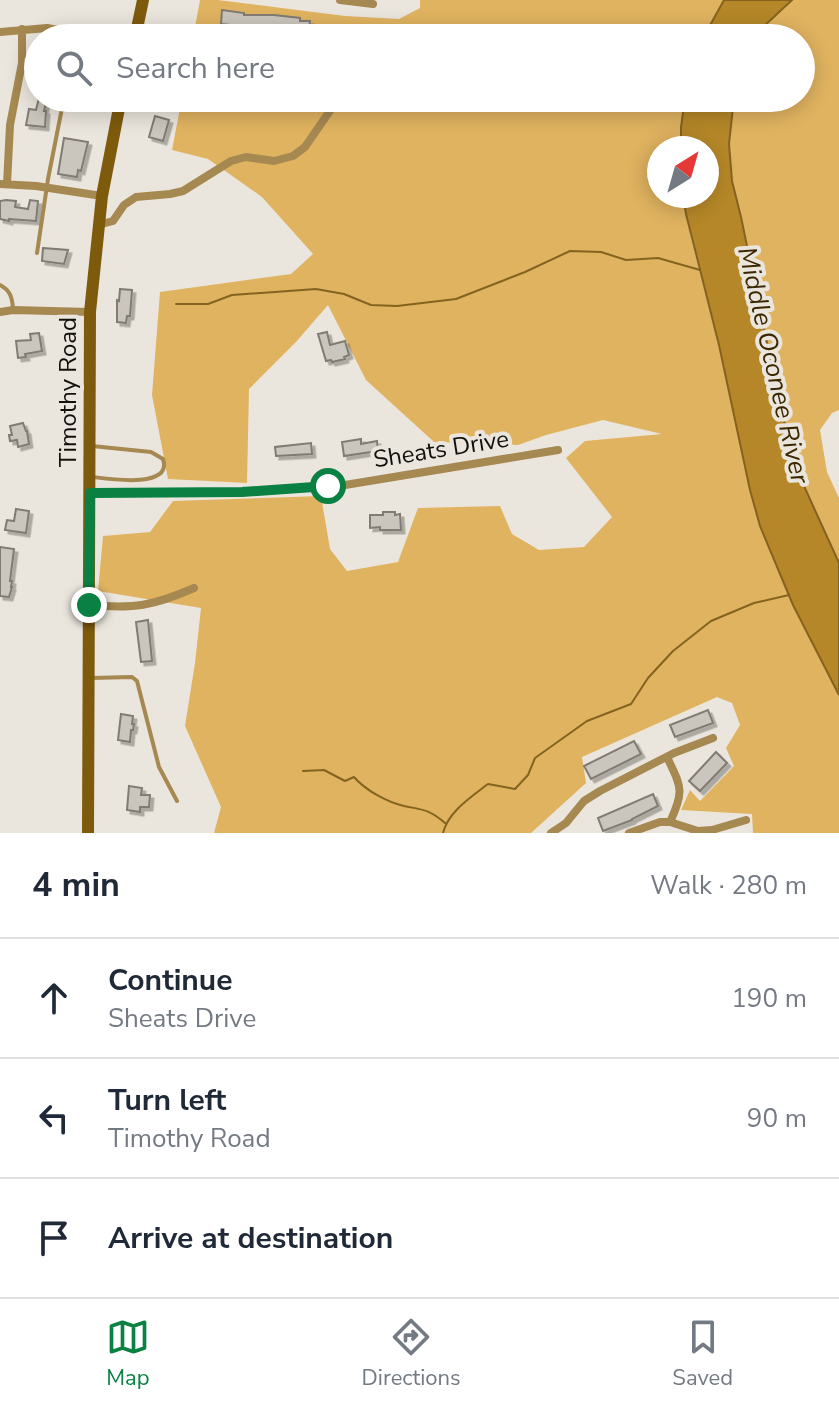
<!DOCTYPE html>
<html lang="en">
<head>
<meta charset="utf-8">
<style>
  body { margin:0; font-family:"Nunito Sans",sans-serif; background:#f2f2f3; color:#1f2937 }
  .compass { position:absolute; left:647px; top:136px; width:72px; height:72px; border-radius:50%; background:#fff; box-shadow:0 4px 20px #0003; rotate:37deg }
  .stop { position:absolute; width:24px; height:24px; margin:-18px; border:6px solid #0b8043; border-radius:50%; background:#fff }
  .stop.end { background:#0b8043; border-color:#fff; box-shadow:0 2px 8px #0008 }
  .list { margin:0; padding:0; list-style:none }
  h2 { display:flex; justify-content:space-between; align-items:center; height:104px; margin:0; padding:0 32px; font-size:34px }
  h2 small { font-size:26px; font-weight:400; color:#747a83 }
  .list li { display:grid; grid-template-columns:52px 1fr auto; gap:24px; align-items:center; box-sizing:border-box; height:120px; padding:0 32px; border-top:2px solid #e0e1e3 }
  .list b { display:block; font-size:30px; white-space:nowrap }
  .list p { margin:0; font-size:26px; white-space:nowrap; color:#747a83 }
  .list em { font-size:26px; font-style:normal; color:#747a83 }
  .icon { flex:none; width:44px; height:44px; fill:none; stroke:currentColor; stroke-width:2; stroke-linecap:round; stroke-linejoin:round }
  .map { position:relative; flex:none; width:839px; height:833px; overflow:hidden }
  .search { position:absolute; background:#fff; box-shadow:0 4px 20px #0003; left:24px; right:24px; top:24px; height:88px; display:flex; align-items:center; gap:20px; box-sizing:border-box; padding:0 28px; border-radius:44px; color:#747a83; font-size:30px }
  .sheet { height:464px; background:#fff }
  nav { display:flex; justify-content:space-around; align-items:center; box-sizing:border-box; height:112px; border-top:2px solid #e0e1e3; background:#fff; font-size:22px; color:#747a83 }
  nav a { display:grid; justify-items:center; gap:4px }
  nav .on { color:#0b8043 }
  .map>svg:first-child { display:block }
</style>
</head>
<body>
<div class="map">
<svg width="839" height="833" viewBox="0 0 839 833">
  <defs>
    <filter id="shadow"><feDropShadow dx="3.5" dy="3.5" stdDeviation="0" flood-color="#0004"/></filter>
  </defs>
  <rect width="100%" height="100%" fill="#ebe6dd"/>
  <!-- green -->
  <path fill="#e0b360" d="M 200,0 L 218,0 L 345,16 L 399,19 L 420,8 L 420,0 L 724,0 L 703,38 L 193,38 Z
    M 792,0 L 839,0 L 839,410 L 832,413 L 820,430 L 827,472 L 839,498 L 839,563 L 804,486 L 786,427 L 730,169 L 729,144 L 734,98 L 801,98 L 801,38 L 755,38 L 762,28 Z
    M 182,98 L 686,98 L 681,148 L 659,148 L 659,196 L 684,196 L 691,238 L 722,357 L 750,490 L 760,526 L 793,605 L 839,695 L 839,833 L 753,833 L 752,814 L 681,810 L 690,790 L 700,801 L 734,766 L 726,748 L 740,725 L 732,703 L 717,697 L 582,757 L 586,783 L 531,833 L 214,833 L 221,807 L 185,726 L 195,663 L 201,608 L 98,591 L 103,536 L 150,532 L 173,501 L 321,496 L 330,549 L 347,571 L 398,562 L 418,508 L 500,506 L 512,534 L 539,550 L 584,547 L 612,517 L 566,458 L 585,441 L 662,434 L 603,420 L 546,435 L 518,445 L 434,442 L 366,380 L 328,305 L 296,342 L 249,389 L 247,483 L 168,479 L 152,395 L 160,292 L 291,274 L 313,254 L 262,197 L 208,159 L 172,150 Z"/>
  <!-- water -->
  <path fill="#b58728" stroke="#846320" stroke-width="2" d="M 724,0 L 792,0 L 762,28 L 755,38 L 703,38 Z
    M 685,98 L 734,98 L 729,144 L 732,181 L 741,217 L 780,405 L 792,451 L 804,486 L 839,563 L 839,695 L 793,605 L 760,526 L 750,490 L 719,345 L 686,214 L 683,196 L 707,196 L 707,148 L 681,148 L 681,127 Z"/>
  <g fill="none" stroke-linecap="round" stroke-linejoin="round">
    <!-- stream -->
    <path stroke="#846320" stroke-width="2" d="M 176,304 L 208,304 L 232,295 L 316,289 L 344,294 L 371,305 L 397,306 L 456,299 L 525,272 L 570,251 L 601,252 L 626,260 L 658,258 L 700,270
      M 303,771 L 324,770 L 345,781 L 354,777 C 365,790 387,802 404,806 C 423,810 429,809 445,823
      M 443,833 C 448,812 471,797 488,784 L 515,789 L 528,775 L 535,758 L 587,721 L 631,704 L 648,678 L 673,651 L 711,621 L 754,603 L 789,595"/>
  </g>
  <!-- building -->
  <path fill="#cbc6bd" stroke="#807b73" stroke-width="2" filter="url(#shadow)" d="M 222,10 L 244,13 L 244,15 L 274,15 L 300,18 L 300,21 L 310,21 L 308,35 L 287,31 L 287,29 L 249,27 L 221,24 Z
    M 39,98 L 47,98 L 44,111 L 46,111 L 45,127 L 26,125 L 29,109 L 36,110 Z
    M 155,116 L 169,120 L 163,141 L 149,137 Z
    M 64,138 L 88,142 L 81,171 L 78,170 L 77,177 L 58,174 Z
    M 6,200 L 16,201 L 15,207 L 28,209 L 30,200 L 38,201 L 36,221 L 9,219 L 9,221 L 0,219 L 0,201 Z
    M 43,248 L 68,250 L 64,264 L 42,261 Z
    M 120,289 L 132,290 L 130,316 L 127,316 L 126,323 L 117,322 L 117,300 L 119,301 Z
    M 327,332 L 330,345 L 345,341 L 349,355 L 344,357 L 345,359 L 332,362 L 331,360 L 326,361 L 318,334 Z
    M 39,333 L 42,351 L 25,354 L 26,357 L 18,358 L 16,341 L 31,340 L 30,334 Z
    M 23,423 L 26,431 L 27,431 L 29,444 L 18,447 L 17,440 L 10,441 L 9,435 L 12,435 L 10,426 Z
    M 361,439 L 361,444 L 377,441 L 378,451 L 344,456 L 342,442 Z
    M 311,443 L 312,454 L 276,456 L 275,447 Z
    M 16,509 L 29,511 L 26,533 L 5,530 L 7,520 L 14,521 Z
    M 383,512 L 395,512 L 395,515 L 400,514 L 401,530 L 380,530 L 380,527 L 370,528 L 370,515 L 383,515 Z
    M 0,547 L 14,549 L 10,581 L 12,581 L 11,587 L 12,587 L 9,597 L 0,596 Z
    M 148,620 L 152,661 L 141,662 L 136,622 Z
    M 708,710 L 713,723 L 675,737 L 670,725 Z
    M 121,714 L 133,716 L 132,724 L 134,724 L 133,730 L 131,730 L 130,742 L 118,740 Z
    M 634,741 L 641,754 L 591,779 L 584,766 Z
    M 716,752 L 727,763 L 700,791 L 689,781 Z
    M 129,786 L 142,788 L 141,795 L 150,795 L 149,807 L 140,807 L 140,812 L 127,810 Z
    M 653,794 L 658,806 L 632,819 L 632,820 L 603,831 L 598,818 Z"/>
  <g fill="none" stroke-linecap="round" stroke-linejoin="round">
    <!-- lane -->
    <path stroke="#a68851" stroke-width="4" d="M 37,253 L 48,179 L 64,98
      M 0,285 C 10,290 12,297 13,308
      M 92,446 L 151,452 L 163,459 C 173,489 109,479 93,477
      M 91,678 L 132,677 L 137,681 L 159,767 L 177,801"/>
    <!-- street -->
    <path stroke="#a68851" stroke-width="8" d="M 340,0 L 373,4
      M 0,32 L 47,28 L 102,38
      M 0,184 L 36,186 L 102,196
      M 7,184 L 10,125 L 22,63 L 22,29
      M 98,225 L 113,221 L 124,205 L 136,197 L 170,194 L 183,191 L 231,161 L 246,157 L 274,161 L 293,156 L 305,147 L 336,102
      M 0,312 L 13,310 L 90,312
      M 90,493 L 242,492 L 339,486 L 558,450
      M 89,605 C 134,609 153,606 194,588
      M 667,757 C 681,787 685,790 670,822
      M 551,833 L 566,823 L 584,801 L 600,791 L 674,753 L 713,738
      M 629,833 L 660,822 L 670,822 L 698,831 L 712,830 L 746,820"/>
    <!-- secondary -->
    <path stroke="#7e5b0c" stroke-width="12" d="M 135,38 L 143,0
      M 88,833 L 90,312 L 102,196 L 121,98"/>
  </g>
  <g fill="none" stroke-linecap="round" stroke-linejoin="round">
    <!-- route -->
    <path stroke="#0b8043" stroke-width="10" d="M 89,605 L 90,493 L 242,492 L 328,486"/>
  </g>
  <g text-anchor="middle" stroke-width="8" stroke-linejoin="round" paint-order="stroke">
    <!-- street labels -->
    <g font-size="24" fill="#11100d" stroke="#ebe6dd">
      <text transform="translate(68 392) rotate(-90)" y="8">Timothy Road</text>
      <text transform="translate(441 449) rotate(-9)" y="8">Sheats Drive</text>
    </g>
    <!-- water labels -->
    <g font-size="26" font-style="italic" fill="#3b2800" stroke="#ebe6dd">
      <text transform="translate(774 365) rotate(77)" y="9">Middle Oconee River</text>
    </g>
  </g>
</svg>
<svg class="compass" viewBox="-18 -18 36 36"><path d="M0-13l5 13h-10z" fill="#e53935"/><path d="M0 13l5-13h-10z" fill="#747a83"/></svg>
<div class="stop" style="left:328px;top:486px"></div>
<div class="stop end" style="left:89px;top:605px"></div>
<div class="search"><svg class="icon" aria-label="search" viewBox="0 0 24 24"><circle cx="10" cy="10" r="6"/><path d="M15 15l6 6"/></svg>Search here</div>
</div>
<section class="sheet">
<h2>4 min<small>Walk · 280 m</small></h2>
<ul class="list">
<li><svg class="icon" aria-label="ahead" viewBox="0 0 24 24"><path d="M12 20V5M6 11l6-6 6 6"/></svg><div><b>Continue</b><p>Sheats Drive</p></div><em>190 m</em></li>
<li><svg class="icon" aria-label="left" viewBox="0 0 24 24"><path d="M17 20v-9H6M10 6l-5 5 5 5"/></svg><div><b>Turn left</b><p>Timothy Road</p></div><em>90 m</em></li>
<li><svg class="icon" aria-label="arrive" viewBox="0 0 24 24"><path d="M6 21V4h12l-3 4 3 4H6"/></svg><div><b>Arrive at destination</b></div></li>
</ul>
</section>
<nav>
<a class="on"><svg class="icon" aria-label="map" viewBox="0 0 24 24"><path d="M3 6l6-2 6 2 6-2v14l-6 2-6-2-6 2zM9 4v14M15 6v14"/></svg>Map</a>
<a><svg class="icon" aria-label="directions" viewBox="0 0 24 24"><path d="M12 3l9 9-9 9-9-9zM9 14v-3h6M13 9l2 2-2 2"/></svg>Directions</a>
<a><svg class="icon" aria-label="saved" viewBox="0 0 24 24"><path d="M7 4h10v16l-5-4-5 4z"/></svg>Saved</a>
</nav>
</body>
</html>
